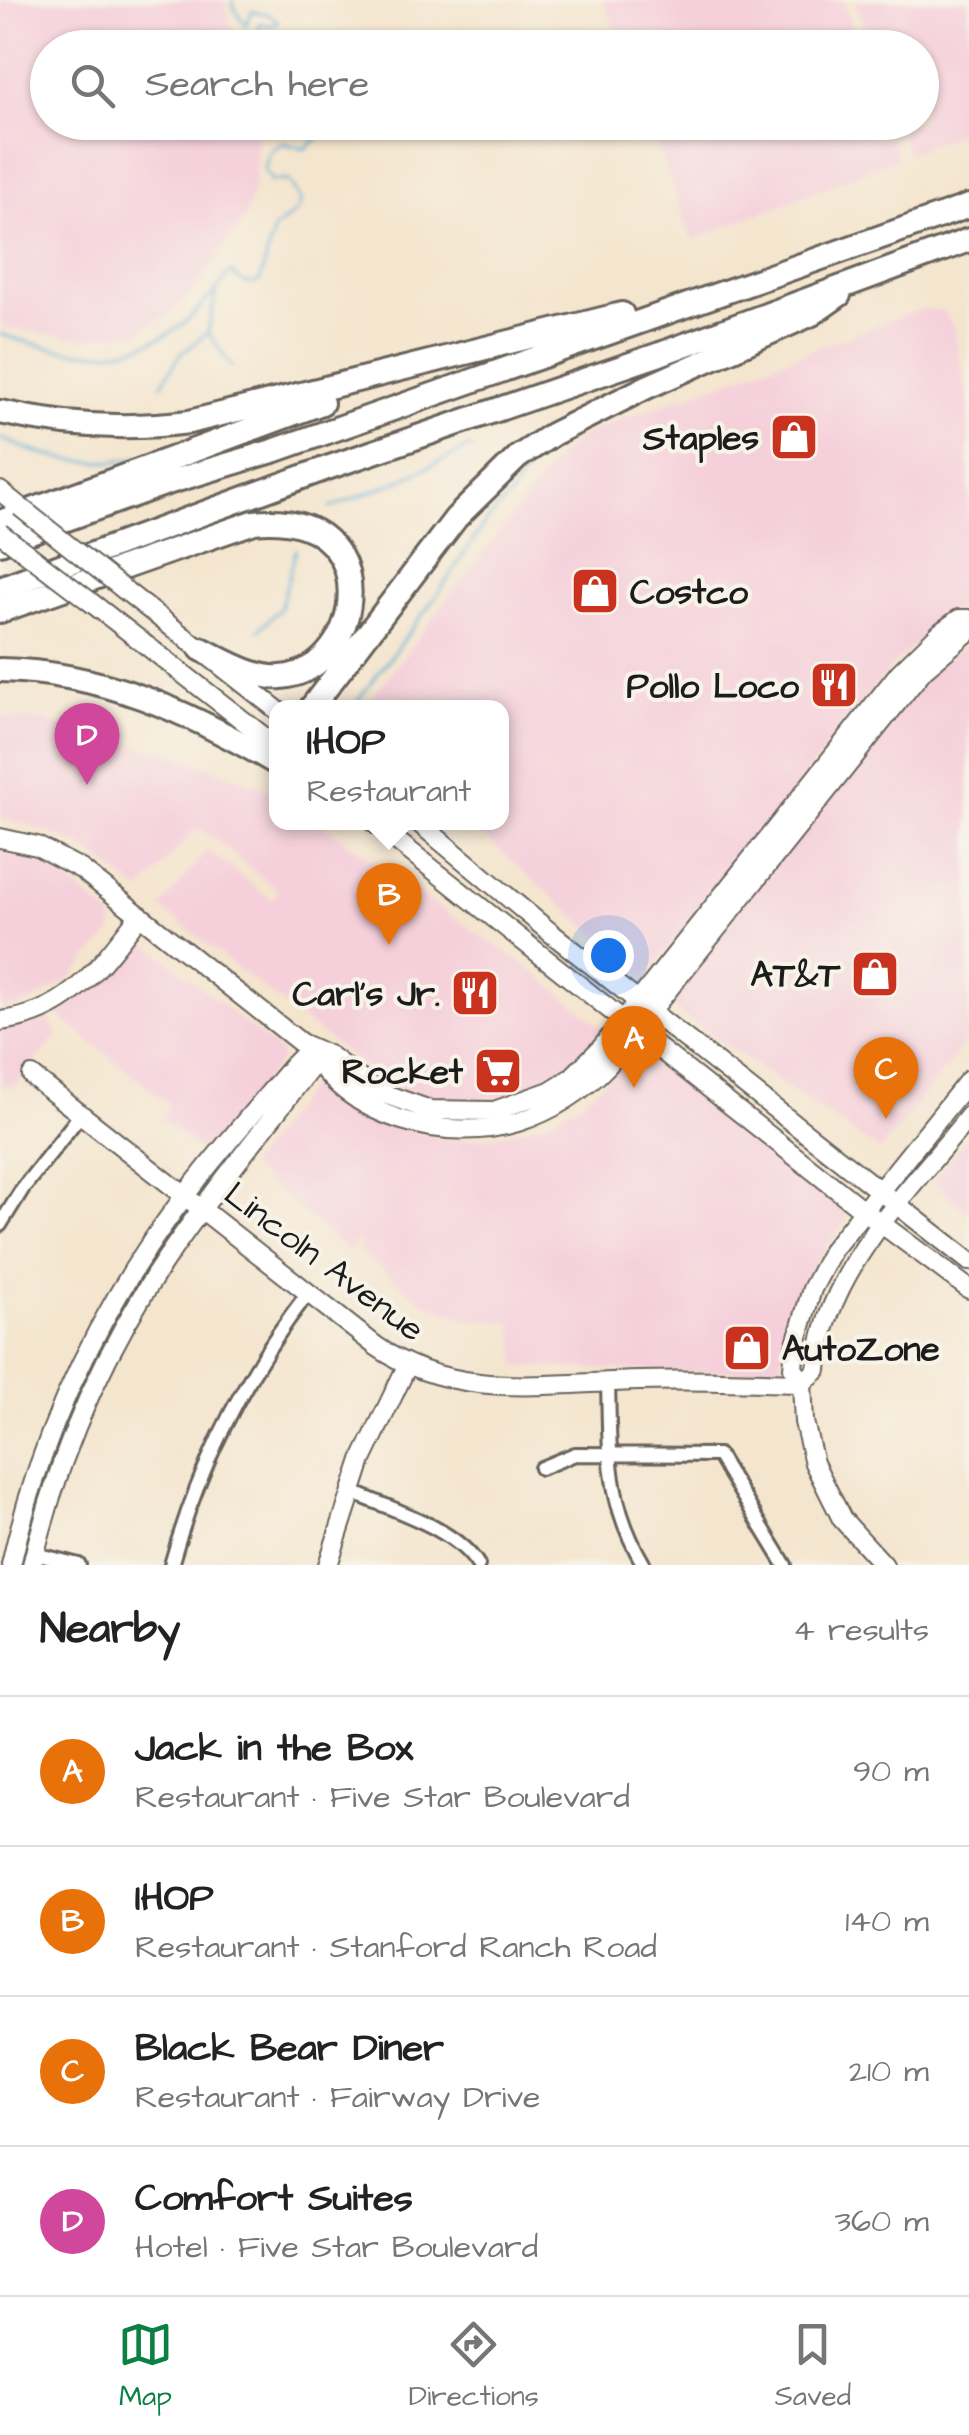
<!DOCTYPE html>
<html lang="en">
<head>
<meta charset="utf-8">
<style>
  body { margin:0; font-family:"Architects Daughter",sans-serif; background:#f6f6f6; color:#222 }
  .you { position:absolute; left:608px; top:955px; width:35px; height:35px; margin:-25px; border:8px solid #fff; border-radius:50%; background:#1a73e8; box-shadow:0 0 0 15px #1a73e833 }
  .badge { display:grid; place-items:center; width:65px; height:65px; border-radius:50%; background:#0b8043; color:#fff; font-size:32px; font-weight:700 }
  .pin { position:absolute; translate:-50% -82px; filter:drop-shadow(0 2px 5px #0008) }
  .pin::after { content:''; position:absolute; top:52px; width:35px; height:30px; background:inherit; clip-path:polygon(0 0,100% 0,50% 100%) }
  .popup { position:absolute; left:269px; top:700px; width:240px; height:130px; box-sizing:border-box; display:grid; place-content:center; border-radius:20px; background:#fff; filter:drop-shadow(0 2px 8px #0005); font-size:32px; white-space:nowrap; color:#767676 }
  .popup b { font-size:38px; color:#222 }
  .popup::after { content:''; position:absolute; left:50%; top:100%; margin-left:-20px; border:20px solid transparent; border-top-color:#fff }
  .list { margin:0; padding:0; list-style:none }
  h2 { display:flex; justify-content:space-between; align-items:center; height:130px; margin:0; padding:0 40px; font-size:42px }
  h2 small { font-size:32px; font-weight:400; color:#767676 }
  .list li { display:grid; grid-template-columns:65px 1fr auto; gap:30px; align-items:center; box-sizing:border-box; height:150px; padding:0 40px; border-top:2px solid #e0e0e0 }
  .list b { display:block; font-size:38px; white-space:nowrap }
  .list p { margin:0; font-size:32px; white-space:nowrap; color:#767676 }
  .list em { font-size:32px; font-style:normal; color:#767676 }
  .icon { flex:none; width:55px; height:55px; fill:none; stroke:currentColor; stroke-width:2; stroke-linecap:round; stroke-linejoin:round }
  .map { position:relative; flex:none; width:969px; height:1565px; overflow:hidden }
  .search { position:absolute; background:#fff; box-shadow:0 2px 8px #0004; left:30px; right:30px; top:30px; height:110px; display:flex; align-items:center; gap:25px; box-sizing:border-box; padding:0 35px; border-radius:55px; color:#767676; font-size:38px }
  .sheet { height:730px; background:#fff }
  nav { display:flex; justify-content:space-around; align-items:center; box-sizing:border-box; height:140px; border-top:2px solid #e0e0e0; background:#fff; font-size:28px; color:#767676 }
  nav a { display:grid; justify-items:center; gap:5px }
  nav .on { color:#0b8043 }
  .map>svg:first-child { display:block }
</style>
</head>
<body>
<div class="map">
<svg width="969" height="1565" viewBox="0 0 969 1565">
  <rect width="100%" height="100%" fill="#f7f3e8"/>
  <filter id="ink" filterUnits="userSpaceOnUse"><feTurbulence type="fractalNoise" baseFrequency=".01" numOctaves="2"/><feDisplacementMap in="SourceGraphic" scale="20" xChannelSelector="R" yChannelSelector="G"/><feConvolveMatrix kernelMatrix="1 2 1 2 8 2 1 2 1" color-interpolation-filters="sRGB"/></filter>
  <filter id="wash" filterUnits="userSpaceOnUse"><feTurbulence type="fractalNoise" baseFrequency=".0048" numOctaves="4" result="noise"/><feDisplacementMap in="SourceGraphic" scale="40" xChannelSelector="R" yChannelSelector="G"/><feGaussianBlur stdDeviation="2.25" result="paint"/><feColorMatrix in="noise" values="0 0 0 0 0 0 0 0 0 0 0 0 0 0 0 0 0 1.4 0 .05"/><feComposite in="paint" operator="in"/></filter>
  <g filter="url(#wash)">
    <rect width="100%" height="100%" fill="#f4e5ce"/>
    <!-- built -->
    <path fill="#f5cfda" d="M 0,0 L 225,0 L 237,47 L 48,48 L 48,122 L 257,123 L 255,181 L 246,216 L 192,293 L 173,311 L 138,332 L 82,339 L 0,327 Z
      M 604,0 L 843,0 L 859,47 L 621,47 Z
      M 855,0 L 969,0 L 969,130 L 908,153 L 897,123 L 922,122 L 922,48 L 872,47 Z
      M 649,123 L 885,123 L 898,158 L 692,240 Z
      M 922,309 L 943,311 L 953,326 L 969,401 L 969,597 L 895,662 L 645,977 L 468,823 L 502,822 L 502,708 L 369,707 L 373,696 L 561,453 L 583,434 Z
      M 969,641 L 969,1037 L 880,1151 L 665,1003 L 916,684 Z
      M 0,717 L 45,721 L 181,757 L 267,789 L 276,795 L 276,822 L 319,823 L 329,829 L 439,908 L 528,967 L 602,1027 L 601,1033 L 569,1064 L 514,1095 L 457,1102 L 422,1096 L 375,1076 L 161,908 L 207,850 L 272,900 L 278,890 L 211,836 L 201,830 L 193,832 L 141,891 L 82,846 L 22,822 L 0,818 Z
      M 0,850 L 33,859 L 58,871 L 111,917 L 114,923 L 111,933 L 69,980 L 36,1000 L 7,1009 L 0,1009 Z
      M 139,940 L 151,947 L 281,1053 L 281,1060 L 205,1154 L 161,1119 L 170,1105 L 57,1015 L 93,989 L 131,943 Z
      M 49,1019 L 58,1035 L 15,1086 L 0,1086 L 0,1030 Z
      M 634,1051 L 644,1051 L 846,1210 L 846,1220 L 815,1263 L 799,1293 L 779,1370 L 710,1372 L 518,1367 L 512,1322 L 467,1319 L 424,1302 L 361,1253 L 359,1238 L 349,1251 L 248,1167 L 312,1083 L 323,1083 L 371,1116 L 402,1128 L 448,1140 L 486,1138 L 541,1124 L 575,1107 L 601,1085 Z
      M 969,1134 L 969,1214 L 933,1180 Z"/>
    <g fill="none" stroke-linecap="round" stroke-linejoin="round">
      <!-- stream -->
      <path stroke="#5aadd6" stroke-width="2.5" d="M 233,0 L 232,5 L 246,25 L 252,11 L 268,14 L 278,21 L 273,26 L 260,23 L 258,37 L 261,48
        M 0,334 C 64,355 123,366 182,325 C 195,316 203,301 216,292
        M 232,367 L 208,333 L 216,291 L 230,272 C 240,280 247,288 260,281 L 274,229 L 295,213 L 301,202 L 289,181 L 271,180 L 264,169 L 271,150 L 283,143 L 305,149 L 317,139 L 316,122
        M 161,385 L 180,355 L 206,334
        M 0,438 C 47,459 88,468 139,458
        M 330,508 L 401,480 L 468,448 L 472,449
        M 258,630 L 280,609 L 296,550
        M 352,708 L 438,594 L 484,524 L 509,497 L 527,469"/>
    </g>
  </g>
  <g filter="url(#ink)">
    <g fill="none" stroke-linecap="round" stroke-linejoin="round">
      <!-- street casing -->
      <g stroke="#68625a" stroke-width="18">
        <path id="street" d="M 0,1225 L 23,1188 L 81,1114
          M 608,1382 C 610,1453 606,1501 644,1565
          M 541,1468 L 575,1454 L 718,1455 L 785,1565
          M 350,1491 C 389,1509 455,1527 478,1565
          M 35,1554 L 79,1565
          M 171,1565 C 199,1466 245,1374 308,1293"/>
      </g>
      <!-- secondary casing -->
      <g stroke="#68625a" stroke-width="22">
        <path id="secondary" d="M 0,491 L 20,507
          M 122,588 L 276,709
          M 88,600 L 276,746
          M 373,822 L 863,1210 L 969,1289
          M 418,822 L 551,933 L 969,1261
          M 0,838 L 37,846 L 81,869 L 301,1043 L 330,1056 L 376,1091 L 430,1110 L 494,1111 L 550,1091 L 571,1078 L 602,1047 L 899,673 L 941,632 L 959,619 L 969,619
          M 0,1021 C 71,1013 99,966 140,915
          M 310,1048 C 345,1118 446,1144 518,1122 C 553,1111 583,1091 608,1065 L 924,669 L 969,631
          M 32,1076 L 376,1346 C 454,1401 549,1383 639,1381 C 693,1379 747,1382 802,1383
          M 802,1383 L 817,1370 C 823,1272 911,1190 969,1116
          M 11,1565 C 36,1452 82,1347 146,1250 C 190,1184 243,1124 294,1064 L 310,1048
          M 32,1565 C 58,1456 103,1352 166,1259 C 214,1188 270,1122 322,1053
          M 328,1565 L 362,1460 L 407,1366
          M 884,1565 L 842,1519 L 814,1463 L 804,1422 L 802,1383 L 793,1368 L 795,1347 L 812,1289 L 833,1249 L 969,1080"/>
      </g>
      <!-- highway casing -->
      <g stroke="#68625a" stroke-width="28">
        <path id="highway" d="M 0,412 C 62,426 126,430 189,422 L 622,314
          M 0,522 L 322,403
          M 0,543 L 167,483 L 276,450 L 969,206
          M 0,588 L 327,468 L 660,354 L 969,240
          M 0,611 L 254,522 C 388,508 366,670 281,677 C 254,679 224,660 201,649
          M 0,670 C 103,672 189,712 276,763
          M 311,708 L 456,518 L 518,457 L 553,434 L 647,387 L 812,314 L 839,295"/>
      </g>
      <!-- street -->
      <use href="#street" stroke="#fff" stroke-width="12"/>
      <!-- secondary -->
      <use href="#secondary" stroke="#fff" stroke-width="18"/>
      <!-- highway -->
      <use href="#highway" stroke="#fff" stroke-width="22"/>
      <!-- secondary-bridge casing -->
      <g stroke="#68625a" stroke-width="22" stroke-linecap="butt">
        <path id="secondary-bridge" d="M 20,507 L 122,588
          M 0,533 L 88,600"/>
      </g>
      <!-- secondary-bridge -->
      <use href="#secondary-bridge" stroke="#fff" stroke-width="18"/>
    </g>
  </g>
  <!-- icons -->
  <defs>
    <g id="shop-square" transform="scale(2.5)"><rect x="-9" y="-9" width="18" height="18" rx="4" fill="#c8321e" stroke="#f7f3e8"/><path d="M-5-2.5h2.3a2.7 3.5 0 0 1 5.4 0H5L5.5 6h-11ZM-1.5-2.5h3a1.5 2.3 0 0 0-3 0Z" fill="#fff"/></g>
    <g id="restaurant-square" transform="scale(2.5)"><rect x="-9" y="-9" width="18" height="18" rx="4" fill="#c8321e" stroke="#f7f3e8"/><path d="M-5-6h1v4h1v-4h1v4h1v-4h1v5L-1.5 .5V6h-2V.5L-5-1ZM5-6V6H3V1.5H1.5Q1.5-4 5-6Z" fill="#fff"/></g>
    <g id="supermarket-square" transform="scale(2.5)"><rect x="-9" y="-9" width="18" height="18" rx="4" fill="#c8321e" stroke="#f7f3e8"/><path d="M-6-5.5h2.5l.6 2H6L4.5 2H-2.5L-4.4-4H-6ZM-1.5 3.2a1.3 1.3 0 1 0 .1 0ZM3 3.2a1.3 1.3 0 1 0 .1 0Z" fill="#fff"/></g>
  </defs>
  <g fill-rule="evenodd">
    <use href="#shop-square" x="794" y="437"/>
    <use href="#shop-square" x="595" y="591"/>
    <use href="#restaurant-square" x="834" y="685"/>
    <use href="#shop-square" x="875" y="974"/>
    <use href="#restaurant-square" x="475" y="993"/>
    <use href="#supermarket-square" x="498" y="1071"/>
    <use href="#shop-square" x="747" y="1348"/>
  </g>
  <g text-anchor="middle" stroke-width="8" stroke-linejoin="round" paint-order="stroke">
    <!-- poi labels -->
    <g font-size="35" font-weight="bold" fill="#1c1c1c" stroke="#f7f3e8" text-anchor="end">
      <text x="759" y="449">Staples</text>
      <text x="630" y="603" text-anchor="start">Costco</text>
      <text x="799" y="697">Pollo Loco</text>
      <text x="840" y="986">AT&amp;T</text>
      <text x="440" y="1005">Carl's Jr.</text>
      <text x="463" y="1083">Rocket</text>
      <text x="782" y="1360" text-anchor="start">AutoZone</text>
    </g>
    <!-- street labels -->
    <g font-size="35" fill="#1c1c1c" stroke="#f7f3e8">
      <text transform="translate(325 1261) rotate(37)" y="12">Lincoln Avenue</text>
    </g>
  </g>
</svg>
<div class="you"></div>
<div class="pin badge" style="left:634px;top:1088px;background:#e8710a">A</div>
<div class="pin badge" style="left:389px;top:945px;background:#e8710a">B</div>
<div class="popup"><b>IHOP</b>Restaurant</div>
<div class="pin badge" style="left:886px;top:1119px;background:#e8710a">C</div>
<div class="pin badge" style="left:87px;top:785px;background:#d1479c">D</div>
<div class="search"><svg class="icon" aria-label="search" viewBox="0 0 24 24"><circle cx="10" cy="10" r="6"/><path d="M15 15l6 6"/></svg>Search here</div>
</div>
<section class="sheet">
<h2>Nearby<small>4 results</small></h2>
<ul class="list">
<li><span class="badge" style="background:#e8710a">A</span><div><b>Jack in the Box</b><p>Restaurant · Five Star Boulevard</p></div><em>90 m</em></li>
<li><span class="badge" style="background:#e8710a">B</span><div><b>IHOP</b><p>Restaurant · Stanford Ranch Road</p></div><em>140 m</em></li>
<li><span class="badge" style="background:#e8710a">C</span><div><b>Black Bear Diner</b><p>Restaurant · Fairway Drive</p></div><em>210 m</em></li>
<li><span class="badge" style="background:#d1479c">D</span><div><b>Comfort Suites</b><p>Hotel · Five Star Boulevard</p></div><em>360 m</em></li>
</ul>
</section>
<nav>
<a class="on"><svg class="icon" aria-label="map" viewBox="0 0 24 24"><path d="M3 6l6-2 6 2 6-2v14l-6 2-6-2-6 2zM9 4v14M15 6v14"/></svg>Map</a>
<a><svg class="icon" aria-label="directions" viewBox="0 0 24 24"><path d="M12 3l9 9-9 9-9-9zM9 14v-3h6M13 9l2 2-2 2"/></svg>Directions</a>
<a><svg class="icon" aria-label="saved" viewBox="0 0 24 24"><path d="M7 4h10v16l-5-4-5 4z"/></svg>Saved</a>
</nav>
</body>
</html>
